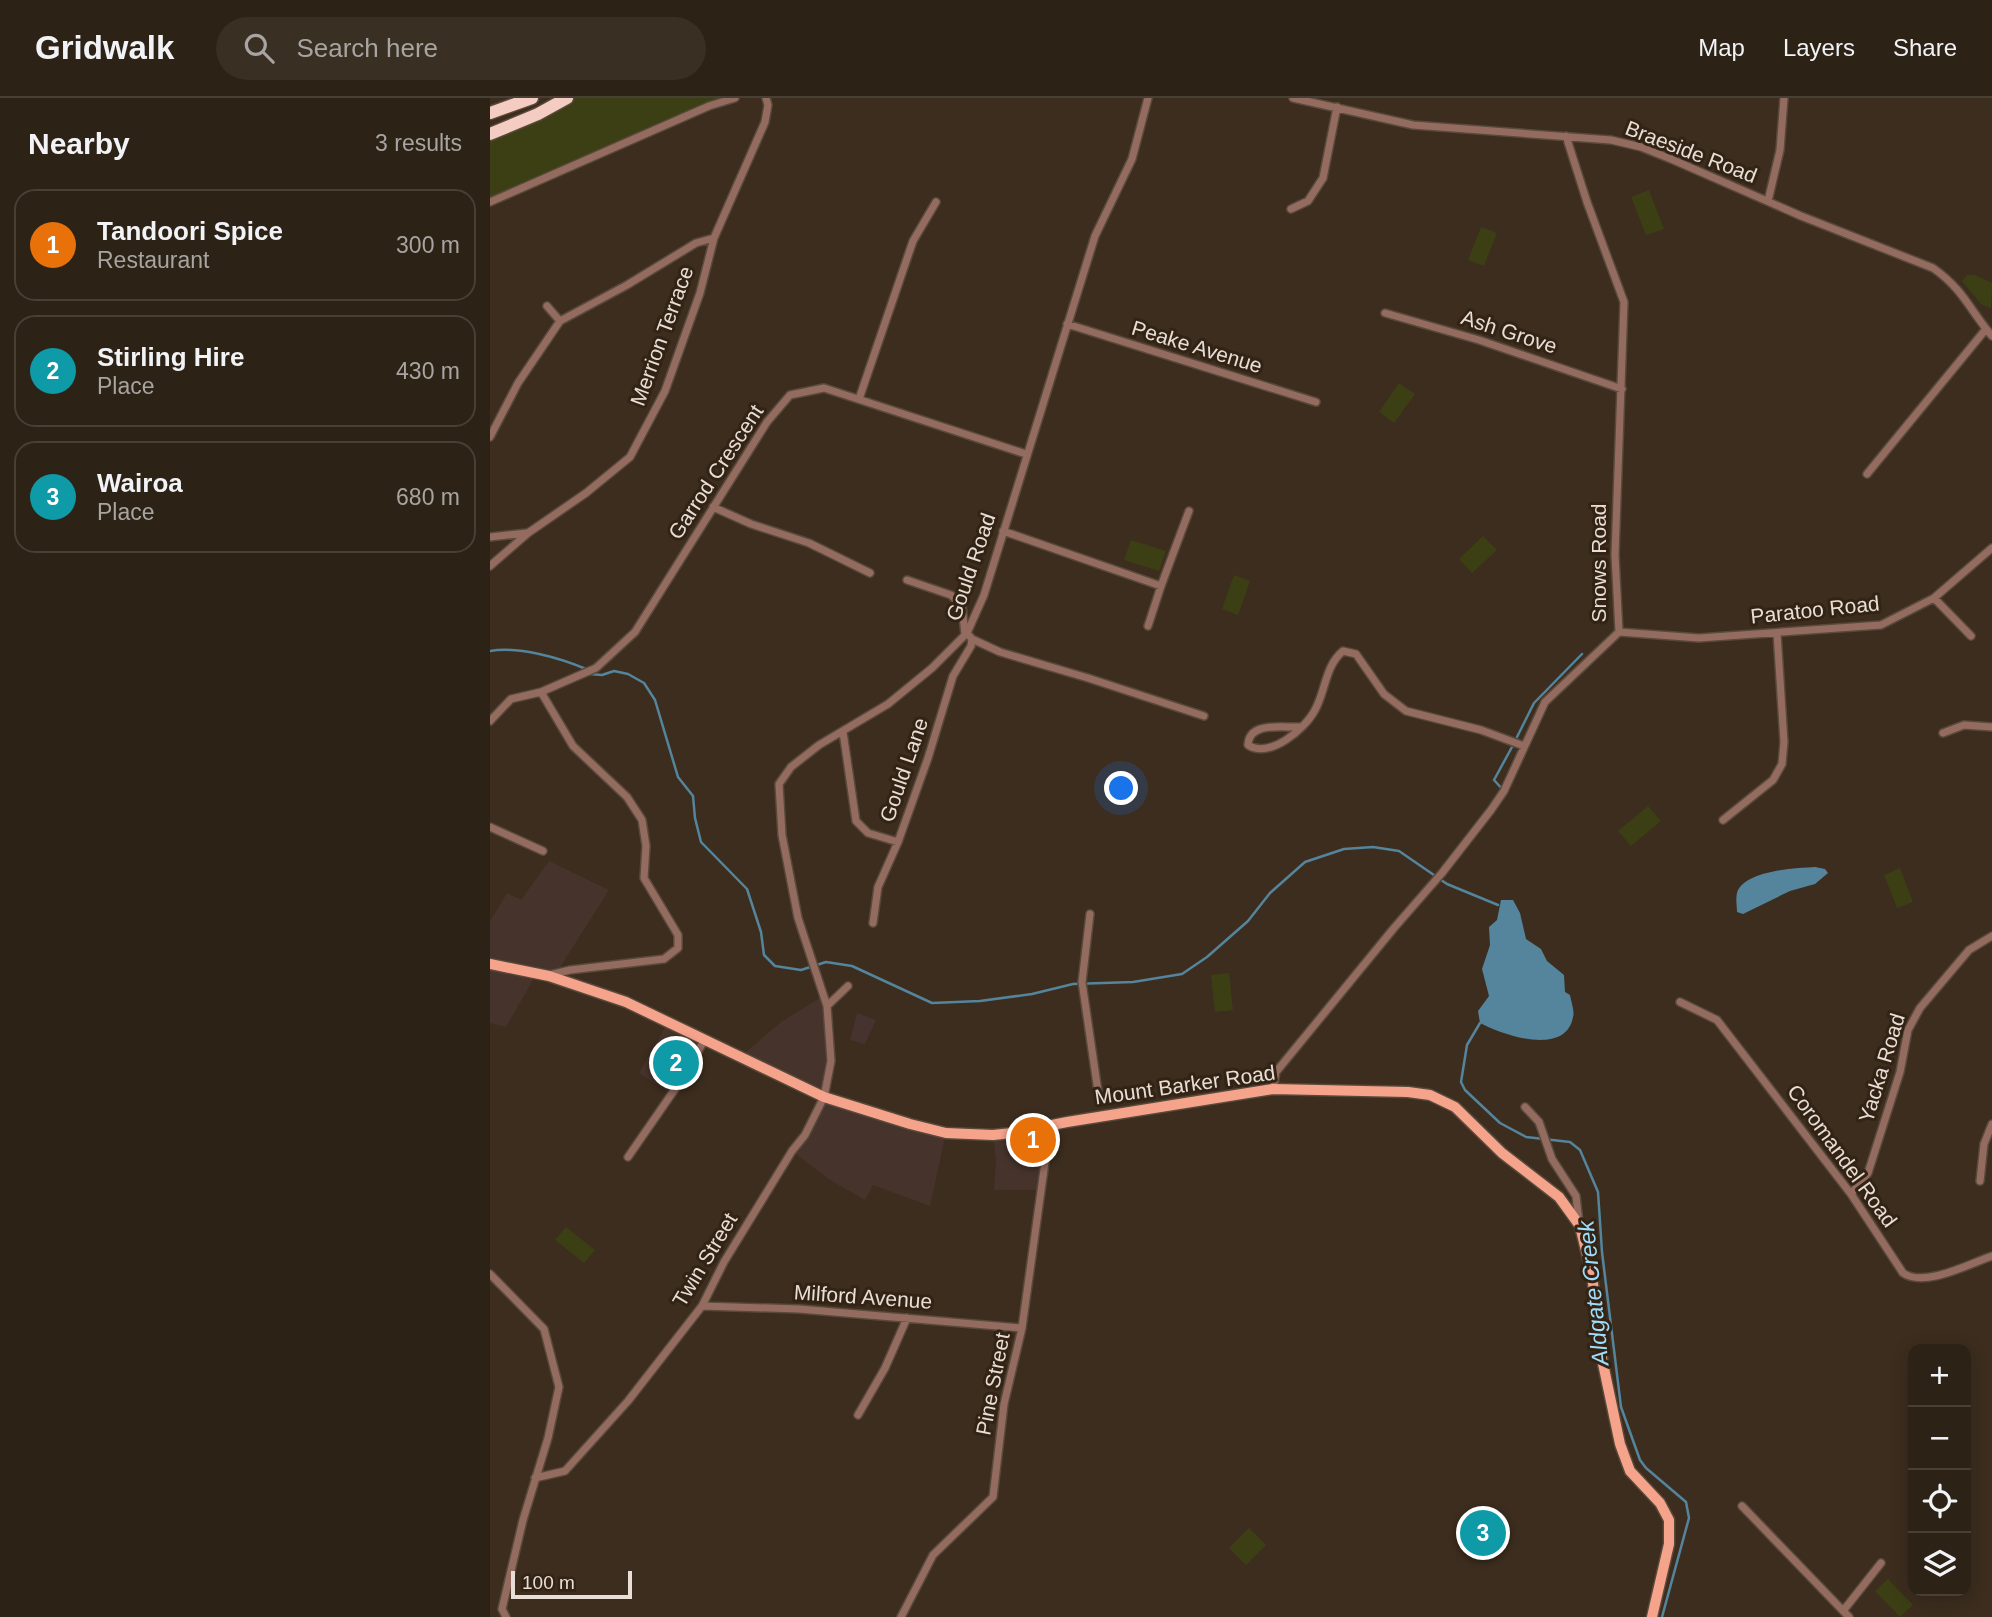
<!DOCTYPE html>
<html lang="en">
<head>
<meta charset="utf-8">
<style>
  body { margin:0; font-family:Helvetica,sans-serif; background:#392f23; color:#f1f3f6 }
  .controls { position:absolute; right:21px; bottom:21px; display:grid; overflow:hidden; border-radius:14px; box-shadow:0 4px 18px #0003 }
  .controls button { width:63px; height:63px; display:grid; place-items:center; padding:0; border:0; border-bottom:2px solid #483f35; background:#2d2216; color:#f1f3f6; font:35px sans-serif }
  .scale { position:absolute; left:21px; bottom:18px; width:121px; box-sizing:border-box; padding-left:7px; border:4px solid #e8ded5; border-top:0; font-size:19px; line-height:24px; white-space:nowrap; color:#e8ded5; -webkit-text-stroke:5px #322315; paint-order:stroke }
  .you { position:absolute; left:632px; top:691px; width:24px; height:24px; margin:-18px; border:5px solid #fff; border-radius:50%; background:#1a73e8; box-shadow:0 0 0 10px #1a73e833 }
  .badge { display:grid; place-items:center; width:46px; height:46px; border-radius:50%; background:#0b8043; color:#fff; font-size:23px; font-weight:700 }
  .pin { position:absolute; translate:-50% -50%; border:4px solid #fff; box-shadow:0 2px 7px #0006 }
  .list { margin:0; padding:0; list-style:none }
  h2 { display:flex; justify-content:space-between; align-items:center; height:91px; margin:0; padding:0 28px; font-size:30px }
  h2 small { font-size:23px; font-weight:400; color:#a7a4a1 }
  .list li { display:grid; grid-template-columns:46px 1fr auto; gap:21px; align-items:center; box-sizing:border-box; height:112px; margin:0 14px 14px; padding:0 14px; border:2px solid #483f35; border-radius:21px }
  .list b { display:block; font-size:26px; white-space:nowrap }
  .list p { margin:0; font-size:23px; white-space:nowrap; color:#a7a4a1 }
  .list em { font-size:23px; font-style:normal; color:#a7a4a1 }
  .icon { flex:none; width:38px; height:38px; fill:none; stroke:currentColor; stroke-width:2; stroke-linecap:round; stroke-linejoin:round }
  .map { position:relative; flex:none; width:1502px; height:1519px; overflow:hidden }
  header { display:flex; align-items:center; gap:42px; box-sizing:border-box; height:98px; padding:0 35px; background:#2d2216; border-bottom:2px solid #483f35 }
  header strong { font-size:33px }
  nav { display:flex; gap:38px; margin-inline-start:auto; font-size:24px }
  .search { width:490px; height:63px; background:#392f23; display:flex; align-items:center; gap:18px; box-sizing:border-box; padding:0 24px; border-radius:38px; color:#a7a4a1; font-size:26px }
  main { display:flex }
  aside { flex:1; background:#2d2216 }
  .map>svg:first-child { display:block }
</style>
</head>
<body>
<header>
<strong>Gridwalk</strong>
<div class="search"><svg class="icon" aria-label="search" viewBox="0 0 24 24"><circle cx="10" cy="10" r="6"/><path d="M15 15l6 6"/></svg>Search here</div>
<nav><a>Map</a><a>Layers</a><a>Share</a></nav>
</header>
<main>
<aside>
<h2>Nearby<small>3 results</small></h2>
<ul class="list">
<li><span class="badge" style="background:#e8710a">1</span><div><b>Tandoori Spice</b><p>Restaurant</p></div><em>300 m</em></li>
<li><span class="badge" style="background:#0f9aa8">2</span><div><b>Stirling Hire</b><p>Place</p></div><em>430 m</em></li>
<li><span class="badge" style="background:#0f9aa8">3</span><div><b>Wairoa</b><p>Place</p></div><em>680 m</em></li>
</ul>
</aside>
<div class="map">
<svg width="1502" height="1519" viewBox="0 0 1502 1519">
  <rect width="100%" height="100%" fill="#3c2d1e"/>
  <!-- commercial -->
  <path fill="#46332c" d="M 59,763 L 119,792 L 66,876 L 47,875 L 16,929 L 0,925 L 0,823 L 17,795 L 31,802 Z
    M 333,898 L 341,963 L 335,999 L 456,1035 L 440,1108 L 383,1087 L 375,1102 L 340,1082 L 302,1053 L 334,999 L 250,959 L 291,924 Z
    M 178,924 L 215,941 L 181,996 L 149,975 Z
    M 560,1028 L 552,1092 L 504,1092 L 506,1063 L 503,1037 Z"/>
  <!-- industrial -->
  <path fill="#46322f" d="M 367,915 L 386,922 L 375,946 L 360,942 Z"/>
  <!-- green -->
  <path fill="#3c3f14" d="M 77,0 L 243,0 L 0,104 L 0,36 Z
    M 1159,92 L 1174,131 L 1156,137 L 1141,99 Z
    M 991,129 L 1007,135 L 994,168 L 978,162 Z
    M 1477,177 L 1485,177 L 1502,185 L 1501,210 L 1491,206 L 1472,183 Z
    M 909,285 L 925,296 L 904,325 L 889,314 Z
    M 993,438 L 1007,452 L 982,475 L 969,461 Z
    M 641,442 L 676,453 L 669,473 L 634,462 Z
    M 744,477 L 760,483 L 748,517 L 732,511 Z
    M 1158,708 L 1171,723 L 1141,748 L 1128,733 Z
    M 1410,770 L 1423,804 L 1407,810 L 1394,777 Z
    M 739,875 L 743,912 L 725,914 L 721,877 Z
    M 76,1129 L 105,1152 L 94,1165 L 65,1142 Z
    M 759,1430 L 776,1447 L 756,1467 L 739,1450 Z
    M 1398,1481 L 1423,1507 L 1410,1519 L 1385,1493 Z"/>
  <!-- water -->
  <path fill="#54859c" d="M 1325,769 L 1335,771 L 1338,775 L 1325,786 L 1300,793 L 1253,816 L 1247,814 C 1247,807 1245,799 1248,792 C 1259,772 1305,770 1325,769 Z
    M 1011,802 L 1023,802 L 1030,815 L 1036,841 L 1051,851 L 1057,863 L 1074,877 L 1075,894 L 1080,897 C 1081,903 1085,914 1083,919 C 1076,959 1012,937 990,925 L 988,913 L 999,898 L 992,871 L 1000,847 L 999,829 L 1007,822 Z"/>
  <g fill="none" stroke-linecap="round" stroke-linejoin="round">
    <!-- stream -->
    <path stroke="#54859c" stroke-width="2.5" d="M 0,553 C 29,548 70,560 96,571
      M 100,576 L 112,577 L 124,573 L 138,576 L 154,585 L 165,602 L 188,679 L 203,698 L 205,720 L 211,744 L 257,791 L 271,834 L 274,857 L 285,868 L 311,872 L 336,864 L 362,868 L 442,905 L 490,903 L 542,896 L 583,886 L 643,884 L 692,876 L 717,859 L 758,823 L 780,795 L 815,764 L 854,751 L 883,749 L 909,753 L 957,786 L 1008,807
      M 1027,639 L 1044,605 L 1092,556
      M 1014,693 L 1004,682 L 1022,649
      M 990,925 L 977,947 L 971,984 L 975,992 L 1010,1025 L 1036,1039 L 1080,1044 L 1090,1052 L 1108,1094 L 1112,1154 L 1131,1309 L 1150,1362 L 1156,1370 L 1196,1404 L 1199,1420 L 1172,1519"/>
    <!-- minor casing -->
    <g stroke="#58493b" stroke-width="10">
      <path id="minor" d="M 803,0 L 923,27 L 1121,42 L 1151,49 L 1181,61 L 1311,118 L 1443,170 C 1474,192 1479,211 1502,238
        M 1278,103 L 1290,52 L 1294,0
        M 0,104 L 219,8 L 245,0
        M 801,111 L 818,103 L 833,80 L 847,9
        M 57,208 L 70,223
        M 895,215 L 989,242 L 1132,291
        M 577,226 L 826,304
        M 369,301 L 423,143 L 446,104
        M 0,339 L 28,285 L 70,223 L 137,187 L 206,145 L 224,140
        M 1377,376 L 1496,231
        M 223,409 L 261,426 L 319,445 L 380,475
        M 513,433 L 671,488 L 699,413
        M 0,439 L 37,435
        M 0,468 L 38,435 L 96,395 L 140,359 L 175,293 L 210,195 L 224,140 L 275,24 L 278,7 L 276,0
        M 417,482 L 461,497 L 472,508 L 475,537
        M 1444,500 L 1481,538
        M 658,528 L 671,488
        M 1129,534 L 1209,540 L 1391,527 L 1444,500 L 1502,450
        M 482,541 L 510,554 L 598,580 L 714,618
        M 51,594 L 83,648 L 137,699 L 152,722 L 156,748 L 154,780 L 188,837 L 188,850 L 174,861 L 80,872 L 59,877
        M 0,623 L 21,601 L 51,594 L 106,570 L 145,534 L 277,324 L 300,297 L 334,290 L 536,356
        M 810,629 C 792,630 759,623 758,647 C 780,661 815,631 825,612 C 836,592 835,568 853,553 L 866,556 L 894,596 L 916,613 L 991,632 L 1034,648
        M 353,634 L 366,723 L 378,735 L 408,744
        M 1453,635 L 1474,627 L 1502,629
        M 1233,722 L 1283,682 L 1292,666 L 1294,644 L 1287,535
        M 0,729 L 53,753
        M 600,816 L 592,884 L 609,1000
        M 383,825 L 388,789 L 408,744 L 438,660 L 463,578 L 481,548 L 482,541 L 477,535
        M 1190,904 L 1227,922 L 1361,1096 L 1413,1175 C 1434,1190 1479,1166 1502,1158
        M 337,908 L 358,888
        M 783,991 L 786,974 L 904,830 L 952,775 L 1001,712 L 1014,693 L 1055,604 L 1129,534 L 1125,457 L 1134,204 L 1097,104 L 1076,38
        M 1035,1009 L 1049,1024 L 1062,1061 L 1086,1098 L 1089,1124
        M 138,1059 L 192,981 L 215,941
        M 1490,1083 L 1494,1046 L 1502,1026
        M 1361,1096 L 1378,1075 L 1410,974 L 1418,932 L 1430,910 L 1479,852 L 1502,838
        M 0,1176 L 54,1231 L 69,1289 L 58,1340 L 33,1422 L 12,1511 L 16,1519
        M 212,1208 L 309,1211 L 532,1230
        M 368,1317 L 395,1270 L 417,1220
        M 45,1380 L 75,1373 L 138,1303 L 212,1208 L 234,1164 L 302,1053 L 315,1037 L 334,999 L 341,963 L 337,908 L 308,820 L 292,737 L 289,686 L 301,669 L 329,647 L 398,606 L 442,570 L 477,535 L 494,497 L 605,138 L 642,61 L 658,0
        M 1252,1408 L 1359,1519
        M 1353,1513 L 1391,1465
        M 411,1519 L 443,1457 L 503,1399 L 514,1306 L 532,1230 L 560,1028"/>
    </g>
    <!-- primary casing -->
    <g stroke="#58493b" stroke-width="13">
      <path id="primary" d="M 0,866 L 59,878 L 136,904 L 334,999 L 420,1026 L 456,1035 L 503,1037 L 522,1035 L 577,1024 L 783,991 L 918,994 L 940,997 L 965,1009 L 1012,1055 L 1069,1099 L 1090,1128 L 1102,1177 L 1112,1261 L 1130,1346 L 1140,1373 L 1170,1405 L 1179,1422 L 1179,1446 L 1162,1519"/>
    </g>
    <!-- motorway casing -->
    <g stroke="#58493b" stroke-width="15">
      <path id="motorway" d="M 0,15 L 42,0
        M 0,36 L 48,16 L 77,0"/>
    </g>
    <!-- minor -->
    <use href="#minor" stroke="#946b5f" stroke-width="7"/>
    <!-- primary -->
    <use href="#primary" stroke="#f6a38c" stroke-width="10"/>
    <!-- motorway -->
    <use href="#motorway" stroke="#f5ccc1" stroke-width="12"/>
  </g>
  <g text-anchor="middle" stroke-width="6" stroke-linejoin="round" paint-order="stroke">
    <!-- street labels -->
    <g font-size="21" fill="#e8ded5" stroke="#322315">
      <text transform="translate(1201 54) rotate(21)" y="7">Braeside Road</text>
      <text transform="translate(1019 234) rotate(18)" y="7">Ash Grove</text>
      <text transform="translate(172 238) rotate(-70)" y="7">Merrion Terrace</text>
      <text transform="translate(707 249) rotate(17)" y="7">Peake Avenue</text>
      <text transform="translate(226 374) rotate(-57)" y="7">Garrod Crescent</text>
      <text transform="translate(1109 465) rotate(-90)" y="7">Snows Road</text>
      <text transform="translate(481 469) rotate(-71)" y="7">Gould Road</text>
      <text transform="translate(1325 512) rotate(-6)" y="7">Paratoo Road</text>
      <text transform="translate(414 672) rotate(-71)" y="7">Gould Lane</text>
      <text transform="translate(1392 970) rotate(-73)" y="7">Yacka Road</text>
      <text transform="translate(695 987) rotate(-8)" y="7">Mount Barker Road</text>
      <text transform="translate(1352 1058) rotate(54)" y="7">Coromandel Road</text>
      <text transform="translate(215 1162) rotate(-59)" y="7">Twin Street</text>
      <text transform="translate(373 1199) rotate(4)" y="7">Milford Avenue</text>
      <text transform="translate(503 1286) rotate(-79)" y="7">Pine Street</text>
    </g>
    <!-- water labels -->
    <g font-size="23" font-style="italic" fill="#a0ddfb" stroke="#322315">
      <text transform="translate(1103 1195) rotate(-96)" y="8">Aldgate Creek</text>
    </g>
  </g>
</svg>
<div class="controls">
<button>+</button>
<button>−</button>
<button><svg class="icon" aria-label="locate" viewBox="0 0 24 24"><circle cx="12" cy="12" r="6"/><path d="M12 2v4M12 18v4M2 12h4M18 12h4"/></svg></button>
<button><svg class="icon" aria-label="layers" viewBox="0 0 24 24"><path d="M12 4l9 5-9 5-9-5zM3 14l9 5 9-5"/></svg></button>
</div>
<div class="scale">100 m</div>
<div class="you"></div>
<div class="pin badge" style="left:543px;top:1042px;background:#e8710a">1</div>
<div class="pin badge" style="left:186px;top:965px;background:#0f9aa8">2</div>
<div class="pin badge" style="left:993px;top:1435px;background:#0f9aa8">3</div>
</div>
</main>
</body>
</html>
